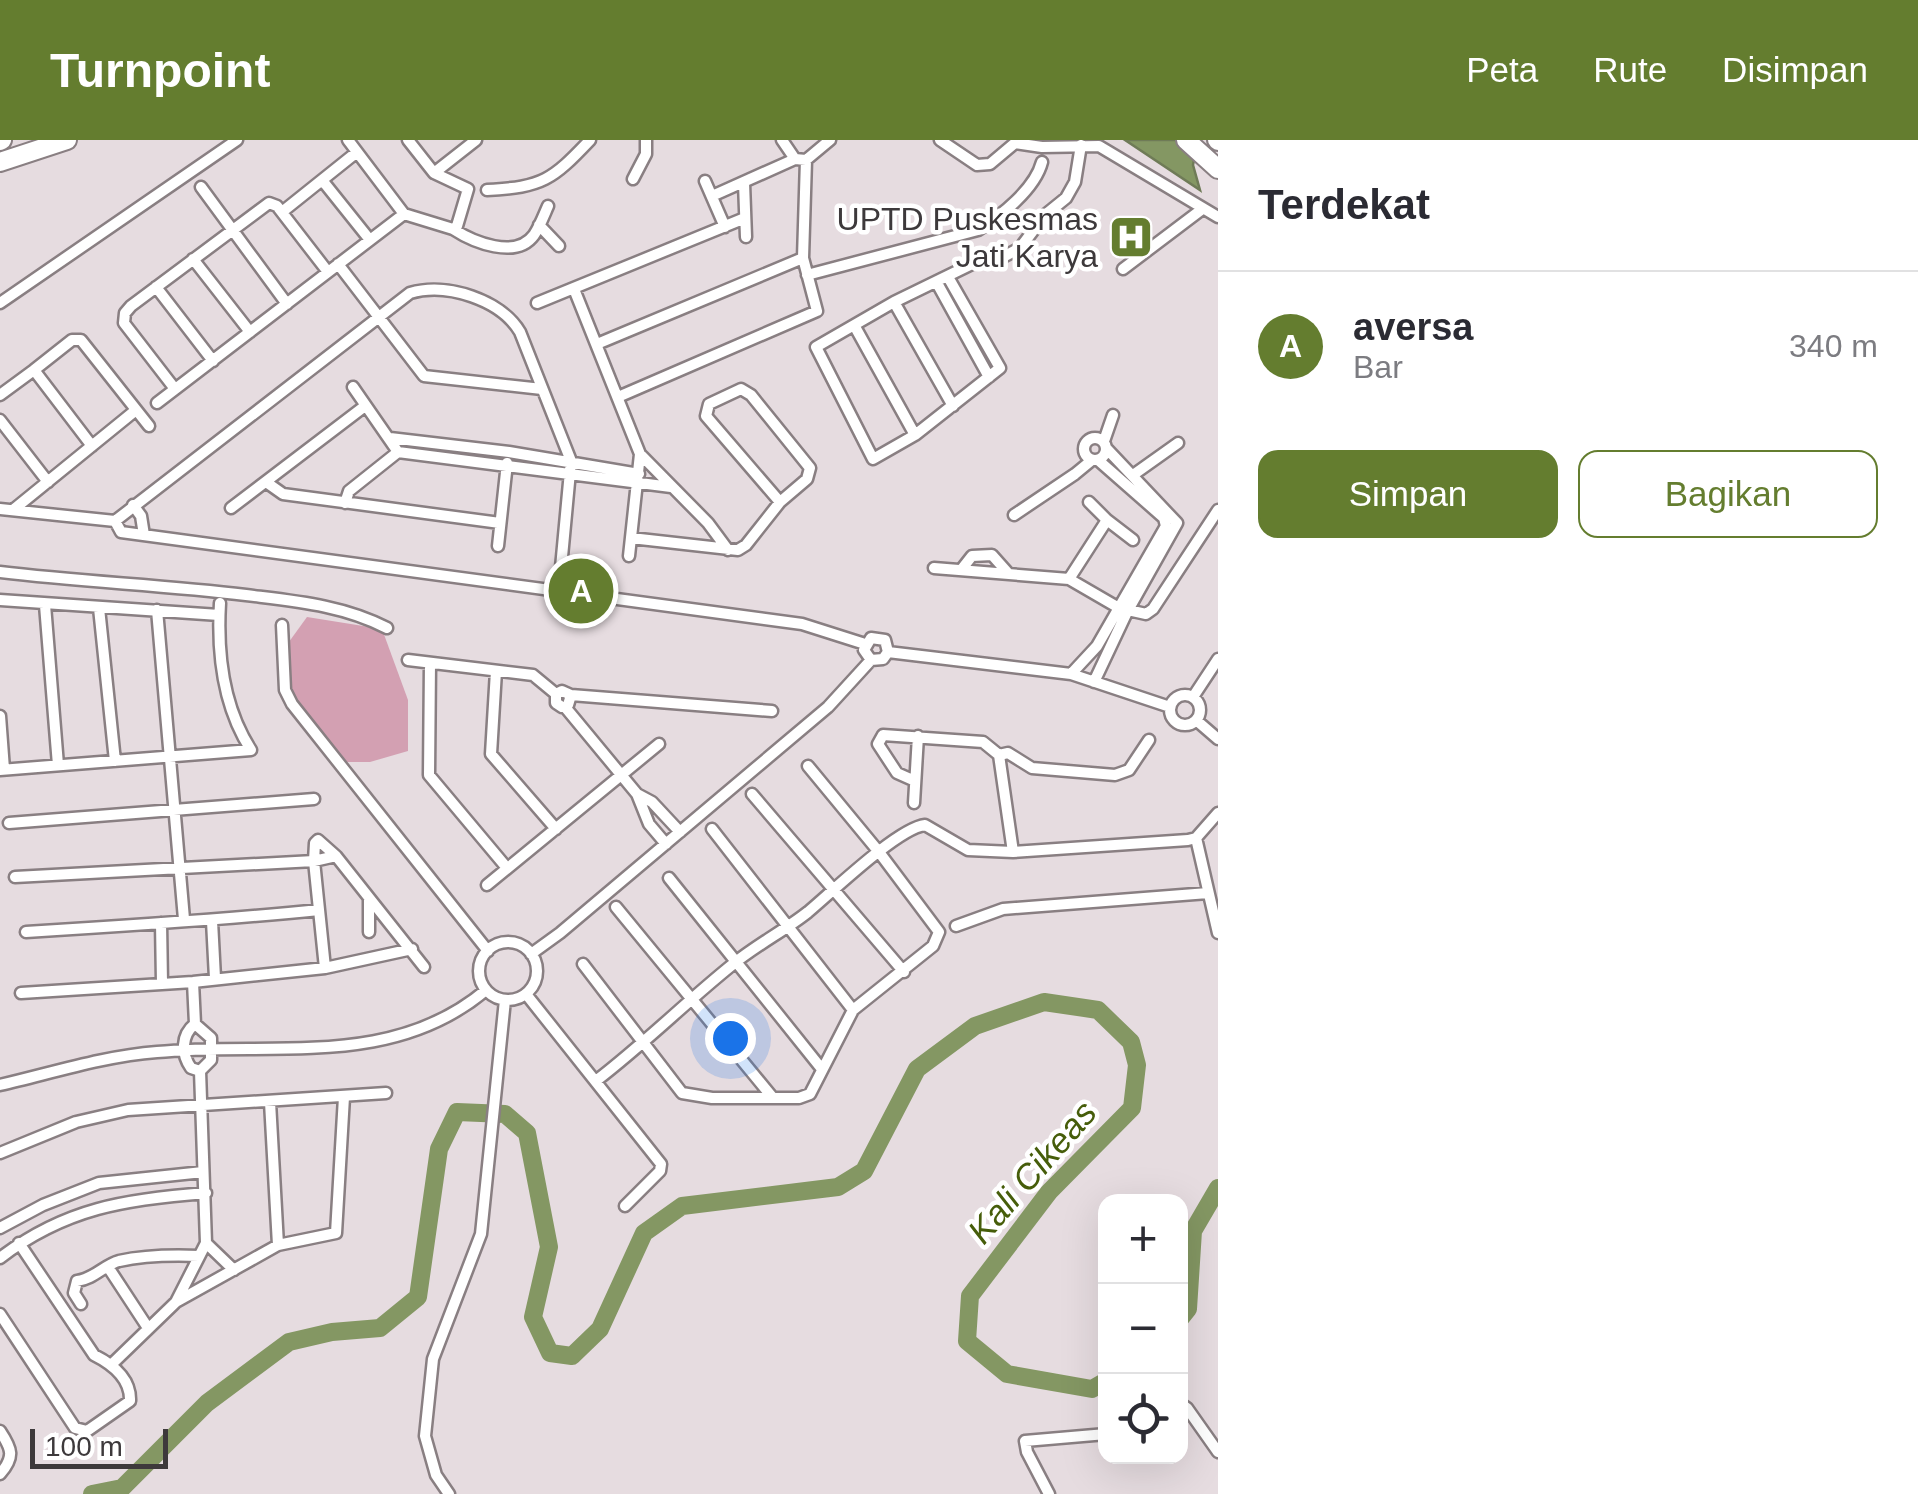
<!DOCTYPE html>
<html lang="id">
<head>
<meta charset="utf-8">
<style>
  body { margin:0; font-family:Arial,sans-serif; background:#f2f2f3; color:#2b2b33 }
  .controls { position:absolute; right:30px; bottom:30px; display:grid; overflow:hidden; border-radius:20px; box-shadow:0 10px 40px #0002 }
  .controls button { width:90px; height:90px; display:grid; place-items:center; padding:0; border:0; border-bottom:2px solid #e1e1e2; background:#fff; color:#2b2b33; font:50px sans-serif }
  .scale { position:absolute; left:30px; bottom:25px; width:138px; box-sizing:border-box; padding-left:10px; border:5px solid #3d393b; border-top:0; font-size:28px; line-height:35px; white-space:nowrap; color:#3d393b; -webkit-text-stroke:8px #fff; paint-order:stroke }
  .you { position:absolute; left:730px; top:898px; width:35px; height:35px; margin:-25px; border:8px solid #fff; border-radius:50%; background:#1a73e8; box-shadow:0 0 0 15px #1a73e833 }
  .badge { display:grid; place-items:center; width:65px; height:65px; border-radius:50%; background:#647d2f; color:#fff; font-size:32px; font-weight:700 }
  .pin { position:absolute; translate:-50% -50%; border:5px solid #fff; box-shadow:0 2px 10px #0006 }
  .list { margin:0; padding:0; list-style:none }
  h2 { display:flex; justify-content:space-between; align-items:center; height:130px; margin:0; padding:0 40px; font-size:42px }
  h2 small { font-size:32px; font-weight:400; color:#7c7c81 }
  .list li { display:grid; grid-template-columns:65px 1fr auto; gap:30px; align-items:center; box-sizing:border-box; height:150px; padding:0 40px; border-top:2px solid #e1e1e2 }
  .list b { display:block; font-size:38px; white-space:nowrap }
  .list p { margin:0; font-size:32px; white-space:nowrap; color:#7c7c81 }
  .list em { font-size:32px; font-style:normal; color:#7c7c81 }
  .actions { display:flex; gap:20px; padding:30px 40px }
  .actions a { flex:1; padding:22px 0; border:2px solid #647d2f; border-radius:20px; text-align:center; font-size:35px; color:#647d2f }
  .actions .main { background:#647d2f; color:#fff }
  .icon { flex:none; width:55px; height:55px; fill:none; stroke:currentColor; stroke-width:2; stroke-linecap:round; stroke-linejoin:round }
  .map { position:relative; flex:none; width:1218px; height:1354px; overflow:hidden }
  header { display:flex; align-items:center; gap:60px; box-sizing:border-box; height:140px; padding:0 50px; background:#647d2f; color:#fff }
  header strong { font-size:48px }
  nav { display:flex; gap:55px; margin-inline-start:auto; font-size:35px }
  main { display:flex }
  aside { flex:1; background:#fff }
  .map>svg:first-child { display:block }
</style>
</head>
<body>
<header>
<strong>Turnpoint</strong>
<nav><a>Peta</a><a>Rute</a><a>Disimpan</a></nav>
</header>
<main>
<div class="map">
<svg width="1218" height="1354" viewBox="0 0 1218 1354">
  <rect width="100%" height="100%" fill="#e6dce0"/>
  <!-- green -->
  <path fill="#d3a0b2" d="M 307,477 L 382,489 L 408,560 L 408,611 L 370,622 L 347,622 L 292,565 L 286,506 Z"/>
  <!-- water -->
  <path fill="#849763" stroke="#6f7b57" stroke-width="2.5" d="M 1125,0 L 1198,0 L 1193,25 L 1200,50 Z"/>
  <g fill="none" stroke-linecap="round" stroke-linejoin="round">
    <!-- river -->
    <path stroke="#849763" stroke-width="18" d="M 1180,1179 L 1188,1169 L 1193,1091 L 1218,1048
      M 92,1354 L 122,1348 L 207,1263 L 289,1202 L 332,1192 L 380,1188 L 418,1157 L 439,1009 L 457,972 L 505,974 L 527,993 L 549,1107 L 533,1177 L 550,1213 L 572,1216 L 600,1189 L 644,1093 L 682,1066 L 838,1047 L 864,1031 L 917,929 L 975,886 L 1044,862 L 1098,870 L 1131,902 L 1137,925 L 1132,968 L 1049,1052 L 970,1156 L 967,1201 L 1007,1234 L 1092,1249 L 1106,1241"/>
    <!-- street casing -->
    <g stroke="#897f82" stroke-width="15">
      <path id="street" d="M 348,0 L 404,74 L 453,89 L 457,86 L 468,49 L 434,33 L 408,0
        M 782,0 L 795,19
        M 940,0 L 977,25 L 990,24 L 1015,3 L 1042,7 L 1099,6 L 1218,77
        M 434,33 L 476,0
        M 633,39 L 646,14 L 646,0
        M 322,40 L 370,100
        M 705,41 L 725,87
        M 744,43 L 746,97
        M 201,47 L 287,164
        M 487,50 C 543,47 552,40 590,0
        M 712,56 L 795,19 L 806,20 L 830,0
        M 282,72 L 357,12
        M 539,85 L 559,106
        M 453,89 C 473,102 516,120 534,95 C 540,86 544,75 548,66
        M 193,119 L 250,192
        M 338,124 L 424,236 L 542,249
        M 1123,129 L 1201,70
        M 807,135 L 978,90 C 1001,76 1035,49 1042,22
        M 948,137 L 1000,228 L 915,295 L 873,319 L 816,207 L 894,162 L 974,123 L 1005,116 L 1020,108 L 1045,75 L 1066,58 L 1075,42 L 1081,5
        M 937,143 L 989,237
        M 156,147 L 213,221
        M 574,149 L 640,314 L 629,416
        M 894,162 L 953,266
        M 0,163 L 237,0
        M 537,163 L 745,78
        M 854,185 L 915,295
        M 597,204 L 803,118
        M 175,249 L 124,183 L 125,173 L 131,166 L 269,63 L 277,66 L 328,132
        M 741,249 L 751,255 L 810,328 L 807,339 L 780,362 L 706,276 L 709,264 Z
        M 0,255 L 34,230
        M 618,257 L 817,171 L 803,118 L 806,20
        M 157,263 L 404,74
        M 0,280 L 48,342
        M1084 309a11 11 0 1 1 22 0a11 11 0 1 1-22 0Z
        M 390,298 L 509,312 L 639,334
        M 1104,301 L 1113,275
        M 92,306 L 34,230 L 72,200 L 81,200 L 149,286
        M 398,312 L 671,347
        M 640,314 L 708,383 L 728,410
        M 1133,335 L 1178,303
        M 266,342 L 283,354 L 500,383
        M 345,363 L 349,351 L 398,312 L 353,247
        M 133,365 L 141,376 L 144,395
        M 231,368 L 365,266
        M 0,369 L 115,381
        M 13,370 L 136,270
        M 1014,375 L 1075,334 L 1092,320
        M 1107,380 L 1133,400
        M 631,398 L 738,410 L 746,405 L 780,362
        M 498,406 L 507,323
        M 934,428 L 1069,439 L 1119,468 L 1146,474 L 1153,469 L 1218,370
        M 961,430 L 972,416 L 992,415 L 1008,433
        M 0,432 C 82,442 164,445 246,455 C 294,461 343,465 387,488
        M 1069,439 L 1107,380 L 1089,362
        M 559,449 L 571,321 L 520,192 C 501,160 447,142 410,153 L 115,381 L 121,392 L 802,484 L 865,504
        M 0,460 L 219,475
        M 45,465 L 58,625
        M 99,468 L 115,621
        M 157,470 L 184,779
        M 282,485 L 285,550 L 292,564 L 488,811
        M 408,520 L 533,535 L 556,554
        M 871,520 L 864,510 L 871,498 L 885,500 L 888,512
        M 430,523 L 429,635 L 507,728
        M 496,531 L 491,614 L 556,689
        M 1071,534 L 1097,506 L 1166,386 L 1164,378 L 1098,320
        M 1094,542 L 1127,472 L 1177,383 L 1107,309
        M1170 570a15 15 0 1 1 30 0a15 15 0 1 1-30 0Z
        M 571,555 L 568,565 L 562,567 L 556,563 L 556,554 L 562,551 L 571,555 L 772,571
        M 1193,557 L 1218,519
        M 565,567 L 637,654 L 652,662 L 680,692
        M 0,576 L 4,629
        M 1196,580 L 1218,599
        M 999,615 L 1008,613 L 1032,628 L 1115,635 L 1129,630 L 1149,600
        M 0,630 L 251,610 C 223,567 217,514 220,463
        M 915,641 L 897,633 L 878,604 L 883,595 L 983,602 L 999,615 L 1013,712
        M 637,654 L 649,684 L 666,704
        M 752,654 L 904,832
        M 914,663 L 918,596
        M 9,683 L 314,659
        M 712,689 L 853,870
        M 1196,698 L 1218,793
        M 15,737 L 314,721 L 336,716
        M 669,738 L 821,928
        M 487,745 L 659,604
        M 616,767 L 773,958
        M 212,781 L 215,838
        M 161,783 L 162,843
        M 956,786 L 1003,769 L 1208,753
        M 26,792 C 124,786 221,780 319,770
        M 369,792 L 369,760
        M479 831a29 29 0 1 1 58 0a29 29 0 1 1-58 0Z
        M 531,814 L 560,793 L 828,567 L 871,520 L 883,519 L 888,512 L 1071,534 L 1170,567
        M 583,824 L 682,953 L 712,958 L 799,958 L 810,954 L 853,870 L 933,806 L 939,792 L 879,712 L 808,626
        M 325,828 L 314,721 L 315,703 L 318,700 L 336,716 L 424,827
        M 193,842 L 195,884
        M 21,853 L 193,842 L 325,828 L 412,809
        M 526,854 L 661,1024 L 660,1031 L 625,1066
        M 195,884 L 211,898 L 211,920 L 200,931 L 191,928 C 181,914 181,895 195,884 Z
        M 597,940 C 644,904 686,862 732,825 C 756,805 784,791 808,772 C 832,752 898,688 925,685 L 968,710 L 1013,712 L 1188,700 L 1196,698 L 1218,673
        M 0,945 C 52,933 104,916 157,912 C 271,901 391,930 486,850
        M 270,962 L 278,1105
        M 0,1013 L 76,982 L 128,970 L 386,953
        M 0,1088 L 43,1065 L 99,1043 L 203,1032
        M 206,1103 L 234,1130
        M 0,1118 C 65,1068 127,1059 206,1053
        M 108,1127 L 148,1188
        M 176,1162 L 206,1103 L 200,931
        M 81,1164 L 74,1153 L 77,1141 C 94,1139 104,1125 119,1121 C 146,1115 173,1115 199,1116
        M 0,1174 L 75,1288 L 87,1291 L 130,1261 C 131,1238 112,1224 94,1215 L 19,1103
        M 113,1223 L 176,1162 L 278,1105 L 336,1093 L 344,957
        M 1180,1263 L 1187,1268 L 1218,1312
        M 0,1291 C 12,1309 15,1317 0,1334
        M 449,1354 L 436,1335 L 425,1296 L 433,1219 L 481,1094 L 505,860
        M 1049,1354 L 1027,1312 L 1025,1301 L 1106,1294"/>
    </g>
    <!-- highway casing -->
    <g stroke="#897f82" stroke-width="22">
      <path id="highway" d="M 1186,0 L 1218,29
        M 1217,0 L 1218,1
        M 0,1 L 2,0
        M 0,22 L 67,0"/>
    </g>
    <!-- street -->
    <use href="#street" stroke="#fff" stroke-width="10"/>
    <!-- highway -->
    <use href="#highway" stroke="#fff" stroke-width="18"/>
  </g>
  <!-- icons -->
  <defs>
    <g id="hospital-square" transform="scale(2.25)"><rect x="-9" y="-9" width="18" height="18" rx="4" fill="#647d2f" stroke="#fff"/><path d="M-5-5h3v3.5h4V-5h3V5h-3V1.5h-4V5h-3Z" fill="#fff"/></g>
  </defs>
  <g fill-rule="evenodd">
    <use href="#hospital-square" x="1131" y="97"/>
  </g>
  <g text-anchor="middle" stroke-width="9" stroke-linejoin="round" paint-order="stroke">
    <!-- poi labels -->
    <g font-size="32" fill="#3d393b" stroke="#fff" text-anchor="end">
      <text x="1098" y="90">UPTD Puskesmas<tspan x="1098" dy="37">Jati Karya</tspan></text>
    </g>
    <!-- water labels -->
    <g font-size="35" font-style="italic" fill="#465d0a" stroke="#fff">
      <text transform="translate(1032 1032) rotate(-49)" y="12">Kali Cikeas</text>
    </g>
  </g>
</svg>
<div class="controls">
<button>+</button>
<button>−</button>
<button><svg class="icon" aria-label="locate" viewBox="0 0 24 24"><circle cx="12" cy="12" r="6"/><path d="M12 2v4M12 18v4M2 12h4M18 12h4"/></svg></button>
</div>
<div class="scale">100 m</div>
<div class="you"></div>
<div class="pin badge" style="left:581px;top:451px">A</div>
</div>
<aside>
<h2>Terdekat<small></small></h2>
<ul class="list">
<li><span class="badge">A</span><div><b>aversa</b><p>Bar</p></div><em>340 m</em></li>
</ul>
<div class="actions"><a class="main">Simpan</a><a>Bagikan</a></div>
</aside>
</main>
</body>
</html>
